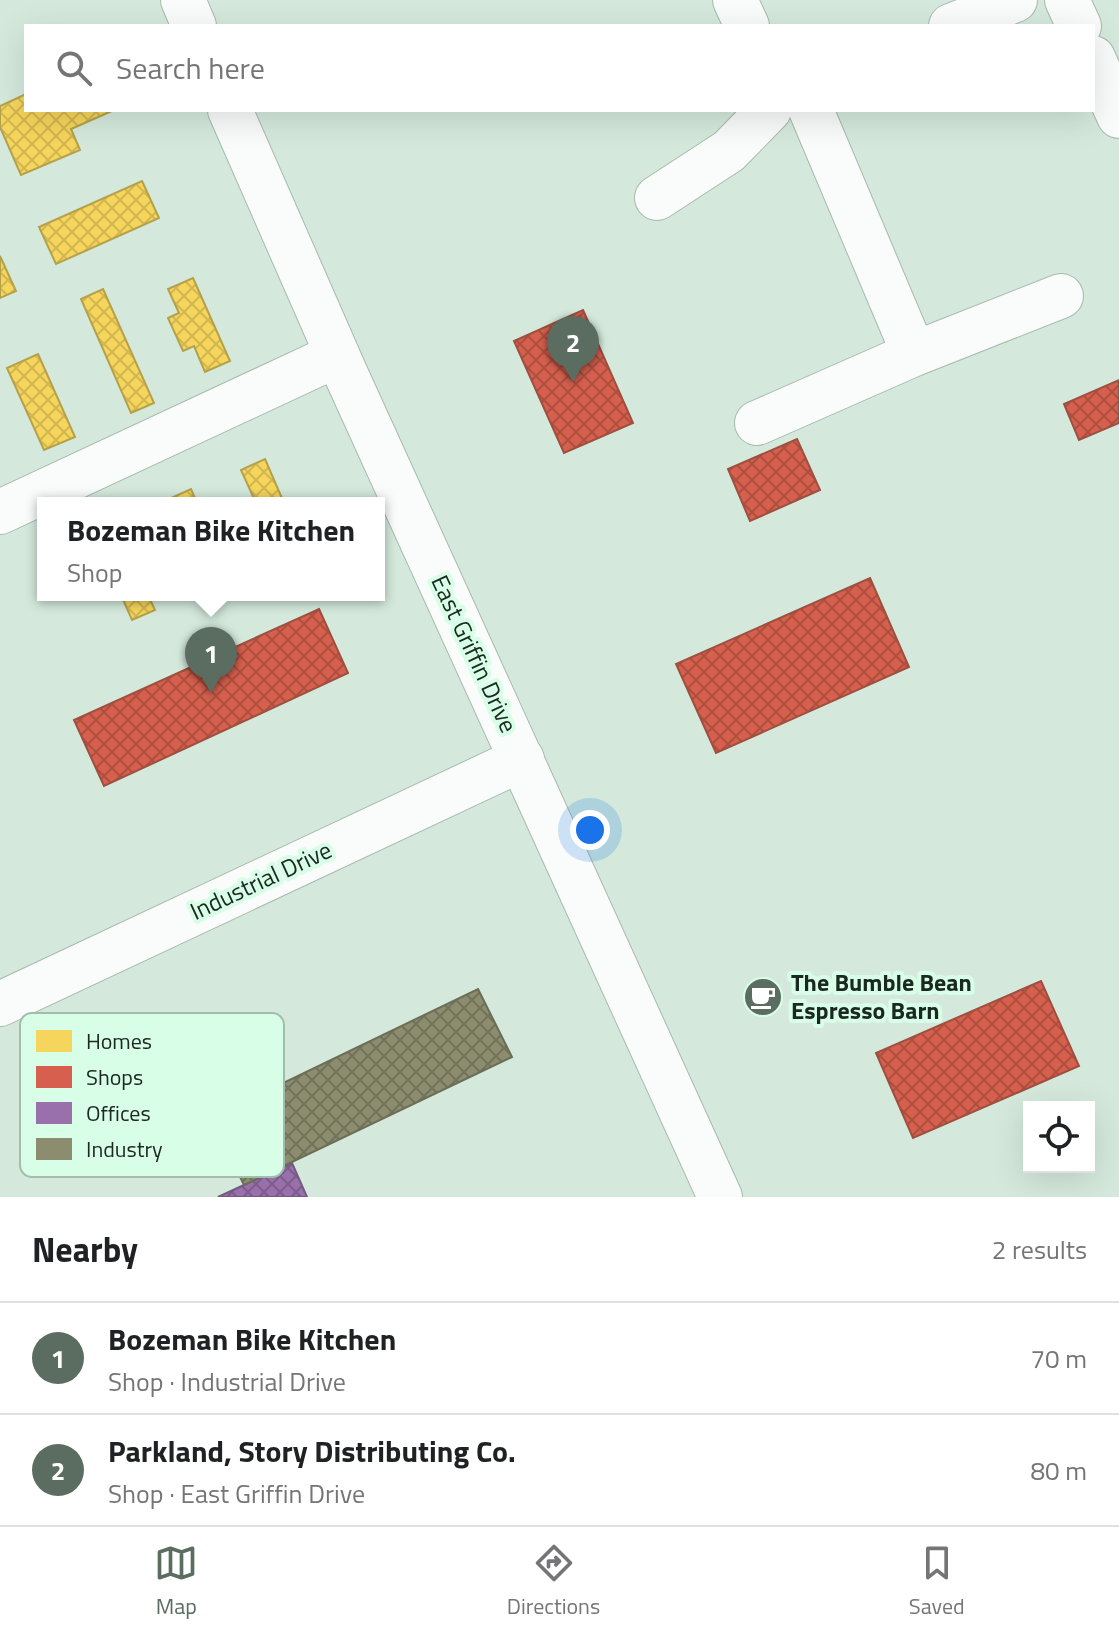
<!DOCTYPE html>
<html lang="en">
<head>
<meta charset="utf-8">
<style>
  body { margin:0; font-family:"Titillium Web",sans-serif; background:#f6f6f6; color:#202124 }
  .controls { position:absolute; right:24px; bottom:24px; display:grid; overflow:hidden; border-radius:0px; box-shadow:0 8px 32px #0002 }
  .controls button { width:72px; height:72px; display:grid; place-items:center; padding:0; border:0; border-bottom:2px solid #e0e0e0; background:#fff; color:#202124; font:40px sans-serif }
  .you { position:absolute; left:590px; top:830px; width:28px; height:28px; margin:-20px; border:6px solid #fff; border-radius:50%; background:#1a73e8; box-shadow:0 0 0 12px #1a73e833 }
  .badge { display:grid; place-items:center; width:52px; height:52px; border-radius:50%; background:#5b6c61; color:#fff; font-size:26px; font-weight:700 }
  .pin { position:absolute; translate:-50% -66px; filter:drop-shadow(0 2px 4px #0008) }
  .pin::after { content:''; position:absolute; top:42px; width:28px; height:24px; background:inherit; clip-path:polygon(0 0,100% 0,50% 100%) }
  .popup { position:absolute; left:37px; top:497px; width:348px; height:104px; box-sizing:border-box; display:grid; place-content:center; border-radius:0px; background:#fff; filter:drop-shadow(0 2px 6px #0005); font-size:26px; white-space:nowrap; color:#757577 }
  .popup b { font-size:30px; color:#202124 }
  .popup::after { content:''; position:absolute; left:50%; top:100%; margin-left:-16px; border:16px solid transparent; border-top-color:#fff }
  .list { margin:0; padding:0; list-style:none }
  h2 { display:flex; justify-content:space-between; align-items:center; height:104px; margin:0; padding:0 32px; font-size:34px }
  h2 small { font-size:26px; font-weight:400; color:#757577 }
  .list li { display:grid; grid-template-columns:52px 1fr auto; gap:24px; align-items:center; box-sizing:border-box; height:112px; padding:0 32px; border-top:2px solid #e0e0e0 }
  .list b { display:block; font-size:30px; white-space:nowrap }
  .list p { margin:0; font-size:26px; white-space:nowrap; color:#757577 }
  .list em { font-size:26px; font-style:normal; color:#757577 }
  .icon { flex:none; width:44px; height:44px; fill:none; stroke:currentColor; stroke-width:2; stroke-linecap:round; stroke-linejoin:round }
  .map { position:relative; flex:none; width:1119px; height:1197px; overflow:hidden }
  .search { position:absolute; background:#fff; box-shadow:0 8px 32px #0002; left:24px; right:24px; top:24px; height:88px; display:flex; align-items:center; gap:20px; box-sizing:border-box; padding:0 28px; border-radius:0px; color:#757577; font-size:30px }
  .sheet { height:328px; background:#fff }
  nav { display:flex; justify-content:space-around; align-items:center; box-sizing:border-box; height:112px; border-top:2px solid #e0e0e0; background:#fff; font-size:22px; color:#757577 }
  nav a { display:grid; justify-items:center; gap:4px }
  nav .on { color:#5b6c61 }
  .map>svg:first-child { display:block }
</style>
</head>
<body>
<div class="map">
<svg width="1119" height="1197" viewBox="0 0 1119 1197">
  <defs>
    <pattern id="homes-cross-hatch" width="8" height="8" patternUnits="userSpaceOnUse" patternTransform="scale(2)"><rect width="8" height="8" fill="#f6d55c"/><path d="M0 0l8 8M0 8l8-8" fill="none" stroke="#d2b750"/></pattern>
    <pattern id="shops-cross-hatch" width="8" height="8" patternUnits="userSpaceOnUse" patternTransform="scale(2)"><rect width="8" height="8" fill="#d6604d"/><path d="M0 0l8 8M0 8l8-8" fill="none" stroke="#ad4f3f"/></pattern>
    <pattern id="offices-cross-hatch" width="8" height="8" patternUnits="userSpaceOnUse" patternTransform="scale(2)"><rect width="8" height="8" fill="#9970ab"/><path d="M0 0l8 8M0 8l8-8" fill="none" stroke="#7c5c8b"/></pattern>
    <pattern id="industry-cross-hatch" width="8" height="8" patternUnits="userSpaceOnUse" patternTransform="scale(2)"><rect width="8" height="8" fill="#8c8c6e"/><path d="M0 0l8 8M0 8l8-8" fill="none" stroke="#72725a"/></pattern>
  </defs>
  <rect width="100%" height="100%" fill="#d4e9dc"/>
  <!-- homes -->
  <path fill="url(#homes-cross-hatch)" stroke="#b4a14a" stroke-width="2" d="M 26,94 L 26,110 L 114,110 L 71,129 L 80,150 L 21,175 L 0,127 L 0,106 Z
    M 142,181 L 159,218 L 56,264 L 39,227 Z
    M 0,256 L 16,291 L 0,298 Z
    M 193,278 L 230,361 L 205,372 L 194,346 L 183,351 L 168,318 L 179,313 L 168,289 Z
    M 103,289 L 154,403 L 131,413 L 81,299 Z
    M 38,354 L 75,437 L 44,450 L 7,368 Z
    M 265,459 L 284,503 L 256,503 L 241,470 Z
    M 191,489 L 197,503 L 171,503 L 169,499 Z
    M 121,595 L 148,595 L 155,610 L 132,620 Z"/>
  <!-- shops -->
  <path fill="url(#shops-cross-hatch)" stroke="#9e4f3f" stroke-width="2" d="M 583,310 L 633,423 L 564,453 L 514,341 Z
    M 1119,380 L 1119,423 L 1079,440 L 1064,404 Z
    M 797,439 L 820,490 L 750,521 L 728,469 Z
    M 870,578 L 909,667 L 716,753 L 676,664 Z
    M 319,609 L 348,673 L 104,786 L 74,720 Z
    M 1041,981 L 1079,1066 L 913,1138 L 876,1053 Z"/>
  <!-- offices -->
  <path fill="url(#offices-cross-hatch)" stroke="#735a81" stroke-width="2" d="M 292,1163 L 307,1197 L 218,1197 L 244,1185 Z"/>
  <!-- industry -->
  <path fill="url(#industry-cross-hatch)" stroke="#6a6e56" stroke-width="2" d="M 478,989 L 512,1057 L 244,1185 L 211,1118 Z"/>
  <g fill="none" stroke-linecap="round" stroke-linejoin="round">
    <!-- minor casing -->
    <g stroke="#a9b9af" stroke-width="46">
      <path id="minor" d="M 735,0 L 747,26
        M 1067,0 L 1079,26
        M 951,26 L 1015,0
        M 1093,58 L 1119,116
        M 811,110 L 914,354 L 1061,296
        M 657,198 L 729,151 L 769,110
        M 757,423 L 914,354
        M 0,512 L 337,355
        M 0,1004 L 522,759"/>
    </g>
    <!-- major casing -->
    <g stroke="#a9b9af" stroke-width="46">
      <path id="major" d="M 183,0 L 194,26
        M 230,110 L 344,370 L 720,1197"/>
    </g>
    <!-- minor -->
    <use href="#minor" stroke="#f9fcfa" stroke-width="44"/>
    <!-- major -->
    <use href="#major" stroke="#f9fcfa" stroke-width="44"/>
  </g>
  <!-- icons -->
  <defs>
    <g id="cafe-disc" transform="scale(2)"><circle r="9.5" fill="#5b6c61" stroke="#d9fee7"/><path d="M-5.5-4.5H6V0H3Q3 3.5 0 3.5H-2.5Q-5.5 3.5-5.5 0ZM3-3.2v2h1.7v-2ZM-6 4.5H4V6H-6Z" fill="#fff"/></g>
  </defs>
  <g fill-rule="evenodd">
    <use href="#cafe-disc" x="763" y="997"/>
  </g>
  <g text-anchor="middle" stroke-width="8" stroke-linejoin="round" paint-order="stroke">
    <!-- street labels -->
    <g font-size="24" fill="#1a281f" stroke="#d9fee7">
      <text transform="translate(474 654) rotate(65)" y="8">East Griffin Drive</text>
      <text transform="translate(261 881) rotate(-25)" y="8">Industrial Drive</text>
    </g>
    <!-- poi labels -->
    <g font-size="24" font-weight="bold" fill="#1a281f" stroke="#d9fee7" text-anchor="start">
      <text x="791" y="991">The Bumble Bean<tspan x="791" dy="28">Espresso Barn</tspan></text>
    </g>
  </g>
  <!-- legend -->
  <rect x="20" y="1013" width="264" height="164" rx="12" fill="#d9fee7" stroke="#a0beab" stroke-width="2"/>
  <rect x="36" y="1030" width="36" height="22" fill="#f6d55c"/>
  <rect x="36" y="1066" width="36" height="22" fill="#d6604d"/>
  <rect x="36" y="1102" width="36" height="22" fill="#9970ab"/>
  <rect x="36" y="1138" width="36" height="22" fill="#8c8c6e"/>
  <g font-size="22" fill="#1a281f">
    <text x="86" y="1049">Homes</text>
    <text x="86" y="1085">Shops</text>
    <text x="86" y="1121">Offices</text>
    <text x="86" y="1157">Industry</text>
  </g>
</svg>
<div class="controls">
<button><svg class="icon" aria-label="locate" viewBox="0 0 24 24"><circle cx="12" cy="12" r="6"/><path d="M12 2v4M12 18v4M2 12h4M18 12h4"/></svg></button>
</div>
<div class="you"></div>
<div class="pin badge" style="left:211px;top:693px">1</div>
<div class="popup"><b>Bozeman Bike Kitchen</b>Shop</div>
<div class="pin badge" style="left:573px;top:382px">2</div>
<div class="search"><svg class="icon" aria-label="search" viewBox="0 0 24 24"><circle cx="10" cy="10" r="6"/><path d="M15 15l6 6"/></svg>Search here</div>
</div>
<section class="sheet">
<h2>Nearby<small>2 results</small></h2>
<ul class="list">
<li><span class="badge">1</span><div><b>Bozeman Bike Kitchen</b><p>Shop · Industrial Drive</p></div><em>70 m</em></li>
<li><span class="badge">2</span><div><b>Parkland, Story Distributing Co.</b><p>Shop · East Griffin Drive</p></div><em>80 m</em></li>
</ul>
</section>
<nav>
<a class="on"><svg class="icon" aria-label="map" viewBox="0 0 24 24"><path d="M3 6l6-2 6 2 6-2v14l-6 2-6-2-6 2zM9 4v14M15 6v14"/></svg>Map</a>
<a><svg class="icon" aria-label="directions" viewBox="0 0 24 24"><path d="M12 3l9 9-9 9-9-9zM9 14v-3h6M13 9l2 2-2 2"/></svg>Directions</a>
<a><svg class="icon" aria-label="saved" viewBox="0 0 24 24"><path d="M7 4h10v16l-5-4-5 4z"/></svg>Saved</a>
</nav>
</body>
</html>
